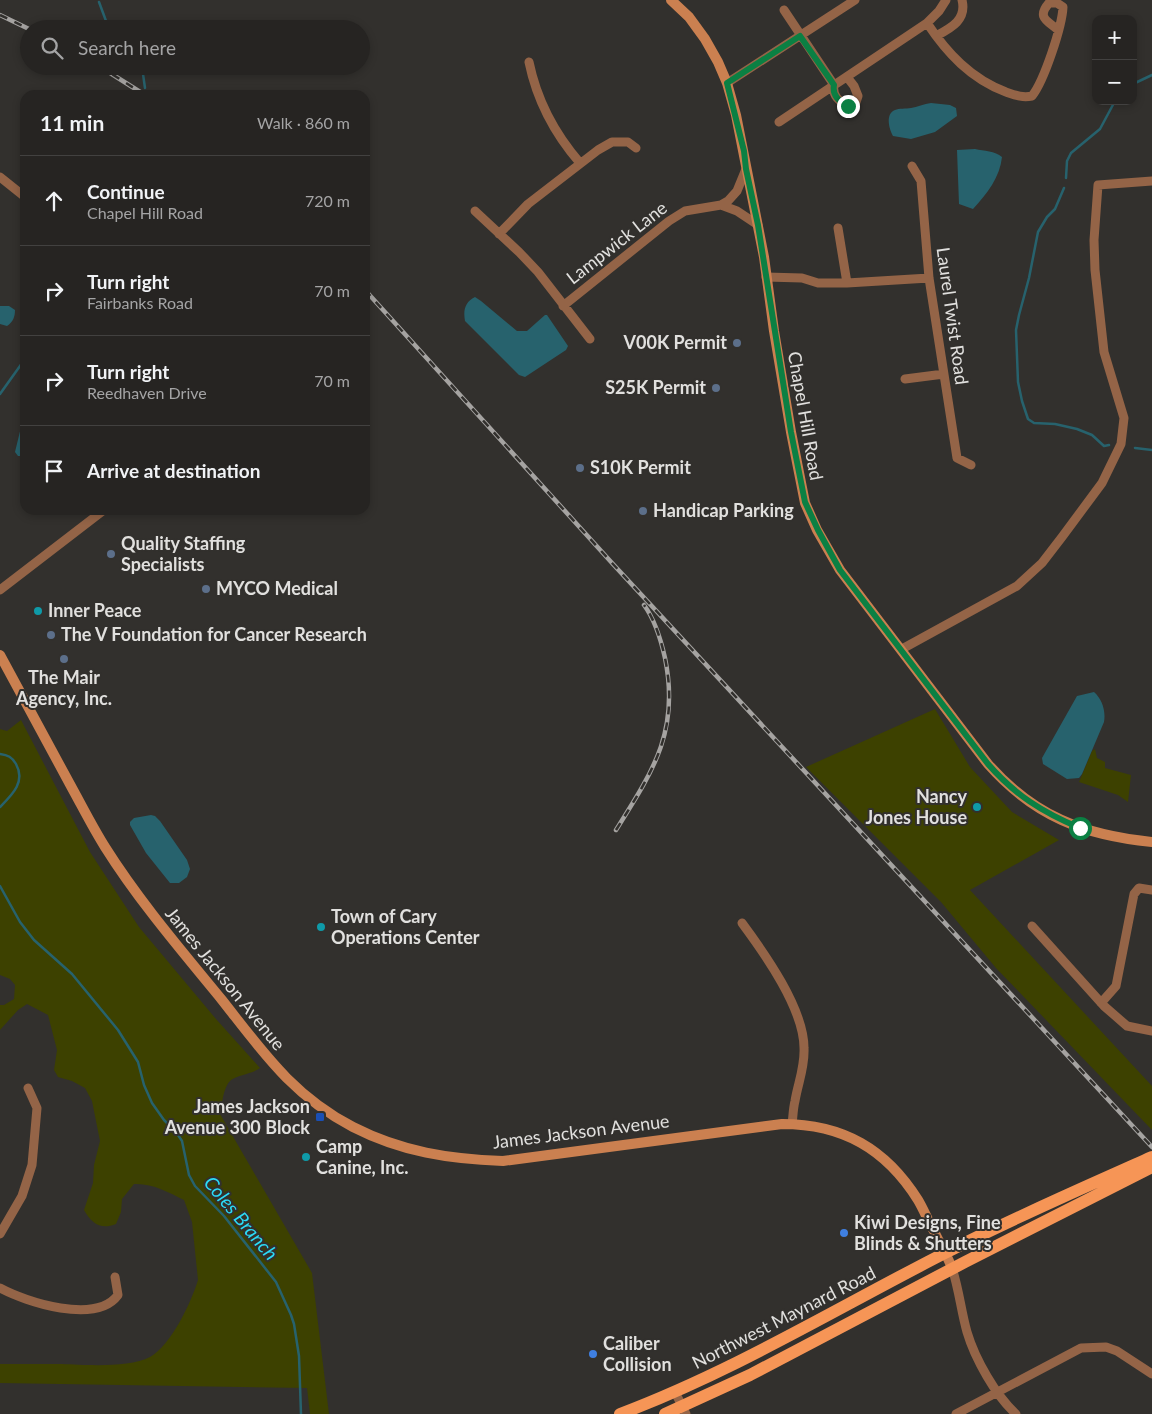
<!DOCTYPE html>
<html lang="en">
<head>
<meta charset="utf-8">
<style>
  body { margin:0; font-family:Lato,sans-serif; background:#2e2c2a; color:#f1f3f6 }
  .controls { position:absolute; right:15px; top:15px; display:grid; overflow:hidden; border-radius:10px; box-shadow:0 2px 8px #0003 }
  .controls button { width:45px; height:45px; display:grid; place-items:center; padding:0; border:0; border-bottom:1px solid #424140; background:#262422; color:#f1f3f6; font:25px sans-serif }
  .stop { position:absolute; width:15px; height:15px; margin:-11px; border:4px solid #0b8043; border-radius:50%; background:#fff }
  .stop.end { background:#0b8043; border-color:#fff; box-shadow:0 1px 5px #0008 }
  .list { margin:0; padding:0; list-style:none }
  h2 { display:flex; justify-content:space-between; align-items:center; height:65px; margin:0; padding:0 20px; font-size:21px }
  h2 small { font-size:16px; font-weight:400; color:#a4a4a5 }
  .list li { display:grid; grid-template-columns:32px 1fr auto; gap:15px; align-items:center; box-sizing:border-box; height:90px; padding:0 20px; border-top:1px solid #424140 }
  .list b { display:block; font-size:19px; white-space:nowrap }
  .list p { margin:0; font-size:16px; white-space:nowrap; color:#a4a4a5 }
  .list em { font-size:16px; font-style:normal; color:#a4a4a5 }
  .icon { flex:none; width:28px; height:28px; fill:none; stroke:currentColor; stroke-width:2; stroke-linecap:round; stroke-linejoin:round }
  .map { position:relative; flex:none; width:1152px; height:1414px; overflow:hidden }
  .search { position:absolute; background:#262422; box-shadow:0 2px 8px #0003; left:20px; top:20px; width:350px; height:55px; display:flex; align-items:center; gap:12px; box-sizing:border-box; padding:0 18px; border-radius:28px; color:#a4a4a5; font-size:19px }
  .panel { position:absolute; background:#262422; box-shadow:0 2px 8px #0003; left:20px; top:90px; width:350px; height:425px; border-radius:15px }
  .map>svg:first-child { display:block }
</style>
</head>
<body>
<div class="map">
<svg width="1152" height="1414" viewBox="0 0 1152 1414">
  <rect width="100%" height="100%" fill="#32302d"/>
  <!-- green -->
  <path fill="#3d4100" d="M 935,709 L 970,767 L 1012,812 L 1059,840 L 970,890 L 1152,1086 L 1152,1130 L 996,968 L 941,902 L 806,767 Z
    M 21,720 L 90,852 L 139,927 L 216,1019 L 260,1068 C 252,1074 237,1075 231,1080 C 223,1087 222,1105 220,1114 L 312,1273 L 329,1414 L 310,1414 L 307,1388 L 0,1383 L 0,1364 C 21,1364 41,1364 62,1364 C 86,1365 129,1368 150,1357 C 171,1345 191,1303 198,1280 L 192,1222 L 184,1200 C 168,1192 152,1183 134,1184 L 122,1199 L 121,1212 L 116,1224 C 101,1230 92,1224 84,1210 L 93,1183 L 94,1165 L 100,1141 L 92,1101 L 85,1088 L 72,1081 L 58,1077 L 54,1070 L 57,1050 L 48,1015 L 27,1004 L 18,1010 L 0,1030 L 0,1005 L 4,1005 L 14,999 L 15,985 L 10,979 L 0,975 L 0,729 L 7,731 Z
    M 1095,749 L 1097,758 L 1105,762 L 1105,768 L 1131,775 L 1128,802 L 1118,795 L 1079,782 L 1092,751 Z"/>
  <!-- water -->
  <path fill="#27626d" d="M 931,103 L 950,105 L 956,108 L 957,116 L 935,132 L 911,139 L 893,136 C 889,129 885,114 895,110 C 899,108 906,109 911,108 C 917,107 924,104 931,103 Z
    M 975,149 C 984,151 995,151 1002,157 C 1000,177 987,194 973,209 L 959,204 L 957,150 Z
    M 475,297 L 481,301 L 517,331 L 527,331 L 545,315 L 547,315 L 568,346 L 566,350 L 525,377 L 519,375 L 465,321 C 463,310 465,302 475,297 Z
    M 0,306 L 9,306 L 15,310 C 15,317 13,322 7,326 L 0,324 Z
    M 25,419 L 25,456 L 18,456 L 15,452 L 22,423 Z
    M 1094,692 C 1102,699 1106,711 1104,722 L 1082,774 L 1079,778 L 1067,779 L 1043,764 L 1042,758 L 1077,696 Z
    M 151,815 L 155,816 L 160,821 L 187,860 L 190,869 L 187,877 L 179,883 L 170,883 L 146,853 L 130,825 L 130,822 L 134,818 Z"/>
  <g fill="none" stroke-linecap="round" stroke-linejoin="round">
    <!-- stream -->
    <path stroke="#27626d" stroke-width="2.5" d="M 99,2 L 109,29
      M 138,66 L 143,74 L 145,88
      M 1133,84 L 1152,75
      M 1066,178 L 1067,161 L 1071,153 L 1100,129 L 1115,101
      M 1064,188 L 1055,209 L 1047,217 L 1038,232 L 1029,278 L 1019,315 L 1016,330 L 1018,382 L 1022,401 L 1028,419 L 1034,423 L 1055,424 L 1077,429 L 1092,435 L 1104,446 L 1109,445
      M 0,394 L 25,359
      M 1135,448 L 1152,450
      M 0,754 C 8,755 12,757 16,764 C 26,782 12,795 0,807
      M 0,886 L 20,922 L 34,940 L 72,974 L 118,1030 L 138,1062 L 144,1085 L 152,1103 L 164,1120 L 176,1132 L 182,1141 L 189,1175 L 195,1186 L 224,1216 L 276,1282 L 291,1315 L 294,1324 L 299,1356 L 301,1414"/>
    <!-- street -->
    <path stroke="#946447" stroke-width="9" d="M 784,10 L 834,85 C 832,96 839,101 848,106 L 856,102 L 858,96 L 854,86 L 847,77
      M 927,23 C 947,53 971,79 1006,92 C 1015,95 1022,98 1032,96 C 1044,81 1062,27 1063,7 L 1057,3 L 1049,3 C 1036,18 1048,21 1058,30
      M 936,36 C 951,28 967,20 962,0
      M 529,62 C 537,101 554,133 580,163
      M 727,83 L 855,0
      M 779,122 L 927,23 L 939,11 L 946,0
      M 912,166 L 921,181 L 929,278 L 957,458 L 971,465
      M 0,177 L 25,197
      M 721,205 L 737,211 L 758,225
      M 475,211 L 519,252 L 538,272 L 590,339
      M 838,228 L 847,283
      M 499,234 L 528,204 L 598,150 L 612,142 L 628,142 L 636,148
      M 766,277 L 802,278 L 818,283 L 847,283 L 929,278
      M 563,306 L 669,221 L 685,211 L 721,205 L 728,201 L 737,191 L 746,169
      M 905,379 L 944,374
      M 0,590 L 104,510
      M 902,649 L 1017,586 L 1042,563 L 1062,537 L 1102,483 L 1121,444 L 1124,418 L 1104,352 L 1095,270 L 1094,240 L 1098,185 L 1152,181
      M 742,923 C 765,954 804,1009 804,1048 C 805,1067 798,1083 795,1101 C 793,1109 793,1117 792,1124
      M 1032,926 L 1104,1006 L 1127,1026 L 1152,1031
      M 1101,1003 L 1116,986 L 1134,894 L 1139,888 L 1152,890
      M 0,1234 L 22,1196 L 32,1165 L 37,1108 L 28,1088
      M 952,1268 C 959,1289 961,1311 967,1332 C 975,1359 996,1396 1016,1414
      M 0,1288 C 26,1302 96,1325 118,1295 L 115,1277
      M 675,1392 L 686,1414
      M 956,1414 L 1081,1348 L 1106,1347 L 1117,1351 L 1152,1374"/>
    <!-- secondary -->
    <path stroke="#cb8050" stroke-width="10" d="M 671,0 L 689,17 L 705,39 L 718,62 L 727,83 L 736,115 L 764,257 L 774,331 L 791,432 L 805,503 L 817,530 L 840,570 L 988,764 C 1034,816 1083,835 1152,842
      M 0,655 C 24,700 48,744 72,788 C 83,808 93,828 105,847 C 139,901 181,950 222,1000 C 263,1052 292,1095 353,1127 C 402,1152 449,1159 503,1161 L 782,1124 C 843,1124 886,1149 918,1200 C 924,1210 928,1221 934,1231 C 940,1244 947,1255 952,1268"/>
    <!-- primary -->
    <path stroke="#f69556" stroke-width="12" d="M 620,1414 C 734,1371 837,1308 945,1253 C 1013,1218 1083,1188 1152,1157
      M 665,1414 L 750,1375 L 965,1262 L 1152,1167"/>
    <!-- rail casing -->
    <g stroke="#a5a3a1" stroke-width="4.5">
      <path id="rail" d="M 0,15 L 29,29
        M 99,66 L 145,95
        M 365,290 L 612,563 L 1152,1147
        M 616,830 C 653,771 680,731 665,658 C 661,640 655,620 644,605"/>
    </g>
    <!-- rail -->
    <use href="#rail" stroke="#32302d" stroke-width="2.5" stroke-dasharray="8" stroke-linecap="butt"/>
  </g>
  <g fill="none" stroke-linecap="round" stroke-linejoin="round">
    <!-- route -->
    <path stroke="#0b8043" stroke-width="6" d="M 848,106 C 839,101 832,96 834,85 L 800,36 L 727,83 L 744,151 L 746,169 L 758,225 L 791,432 L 805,502 L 818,530 L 840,570 L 988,764 C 1015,795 1042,812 1080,828"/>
  </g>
  <!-- markers -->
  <g fill="#5c6f8a" stroke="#32302d" stroke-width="2">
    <circle cx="737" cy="343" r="5"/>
    <circle cx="716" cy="388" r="5"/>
    <circle cx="580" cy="468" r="5"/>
    <circle cx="643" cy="511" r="5"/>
    <circle cx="111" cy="554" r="5"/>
    <circle cx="206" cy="589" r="5"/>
    <circle cx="51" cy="635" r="5"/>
    <circle cx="64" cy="659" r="5"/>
  </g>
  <g fill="#0f9aa8" stroke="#32302d" stroke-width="2">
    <circle cx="38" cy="611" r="5"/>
    <circle cx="977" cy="807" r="5"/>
    <circle cx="321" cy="927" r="5"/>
    <circle cx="306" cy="1157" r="5"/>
  </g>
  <rect fill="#1a4fb4" stroke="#32302d" stroke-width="2" x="315" y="1112" width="10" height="10" rx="2.5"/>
  <g fill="#3f7fe0" stroke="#32302d" stroke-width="2">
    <circle cx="844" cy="1233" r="5"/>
    <circle cx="593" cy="1354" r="5"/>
  </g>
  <g text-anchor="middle" stroke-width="4" stroke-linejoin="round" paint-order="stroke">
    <!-- street labels -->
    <g font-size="18" fill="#e1e0de" stroke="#32302d">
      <text transform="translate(617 243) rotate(-38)" y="6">Lampwick Lane</text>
      <text transform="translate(952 316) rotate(82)" y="6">Laurel Twist Road</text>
      <text transform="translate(805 416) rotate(80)" y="6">Chapel Hill Road</text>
      <text transform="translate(225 979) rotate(51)" y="6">James Jackson Avenue</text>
      <text transform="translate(581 1132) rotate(-7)" y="6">James Jackson Avenue</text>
      <text transform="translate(784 1318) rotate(-27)" y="6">Northwest Maynard Road</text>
    </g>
    <!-- poi labels -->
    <g font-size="18" font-weight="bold" fill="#e1e0de" stroke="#32302d" text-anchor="start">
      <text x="727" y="349" text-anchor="end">V00K Permit</text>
      <text x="706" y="394" text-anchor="end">S25K Permit</text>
      <text x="590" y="474">S10K Permit</text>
      <text x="653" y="517">Handicap Parking</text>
      <text x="121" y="550">Quality Staffing<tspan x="121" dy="21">Specialists</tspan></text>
      <text x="216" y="595">MYCO Medical</text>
      <text x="48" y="617">Inner Peace</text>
      <text x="61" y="641">The V Foundation for Cancer Research</text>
      <text x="64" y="684" text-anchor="middle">The Mair<tspan x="64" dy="21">Agency, Inc.</tspan></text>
      <text x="967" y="803" text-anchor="end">Nancy<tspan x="967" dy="21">Jones House</tspan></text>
      <text x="331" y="923">Town of Cary<tspan x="331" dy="21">Operations Center</tspan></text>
      <text x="310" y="1113" text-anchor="end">James Jackson<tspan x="310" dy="21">Avenue 300 Block</tspan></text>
      <text x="316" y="1153">Camp<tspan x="316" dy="21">Canine, Inc.</tspan></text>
      <text x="854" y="1229">Kiwi Designs, Fine<tspan x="854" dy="21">Blinds &amp; Shutters</tspan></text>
      <text x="603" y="1350">Caliber<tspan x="603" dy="21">Collision</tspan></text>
    </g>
    <!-- water labels -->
    <g font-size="19" font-style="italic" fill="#2bdaf6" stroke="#32302d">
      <text transform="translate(241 1218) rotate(50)" y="7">Coles Branch</text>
    </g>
  </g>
</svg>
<div class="controls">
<button>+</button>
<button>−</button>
</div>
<div class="stop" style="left:1080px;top:828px"></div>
<div class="stop end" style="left:848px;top:106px"></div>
<div class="search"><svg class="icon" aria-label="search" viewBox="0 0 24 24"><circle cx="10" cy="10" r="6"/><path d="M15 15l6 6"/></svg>Search here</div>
<section class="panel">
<h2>11 min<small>Walk · 860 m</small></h2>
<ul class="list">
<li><svg class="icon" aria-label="ahead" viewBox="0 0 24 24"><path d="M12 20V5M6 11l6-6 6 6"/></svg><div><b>Continue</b><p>Chapel Hill Road</p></div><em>720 m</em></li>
<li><svg class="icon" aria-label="right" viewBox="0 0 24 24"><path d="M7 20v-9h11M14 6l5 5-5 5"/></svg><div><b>Turn right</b><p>Fairbanks Road</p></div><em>70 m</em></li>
<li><svg class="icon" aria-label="right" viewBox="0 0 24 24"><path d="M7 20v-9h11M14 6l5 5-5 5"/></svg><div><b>Turn right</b><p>Reedhaven Drive</p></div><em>70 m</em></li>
<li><svg class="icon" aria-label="arrive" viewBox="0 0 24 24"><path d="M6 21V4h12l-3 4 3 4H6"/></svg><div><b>Arrive at destination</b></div></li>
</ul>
</section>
</div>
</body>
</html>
